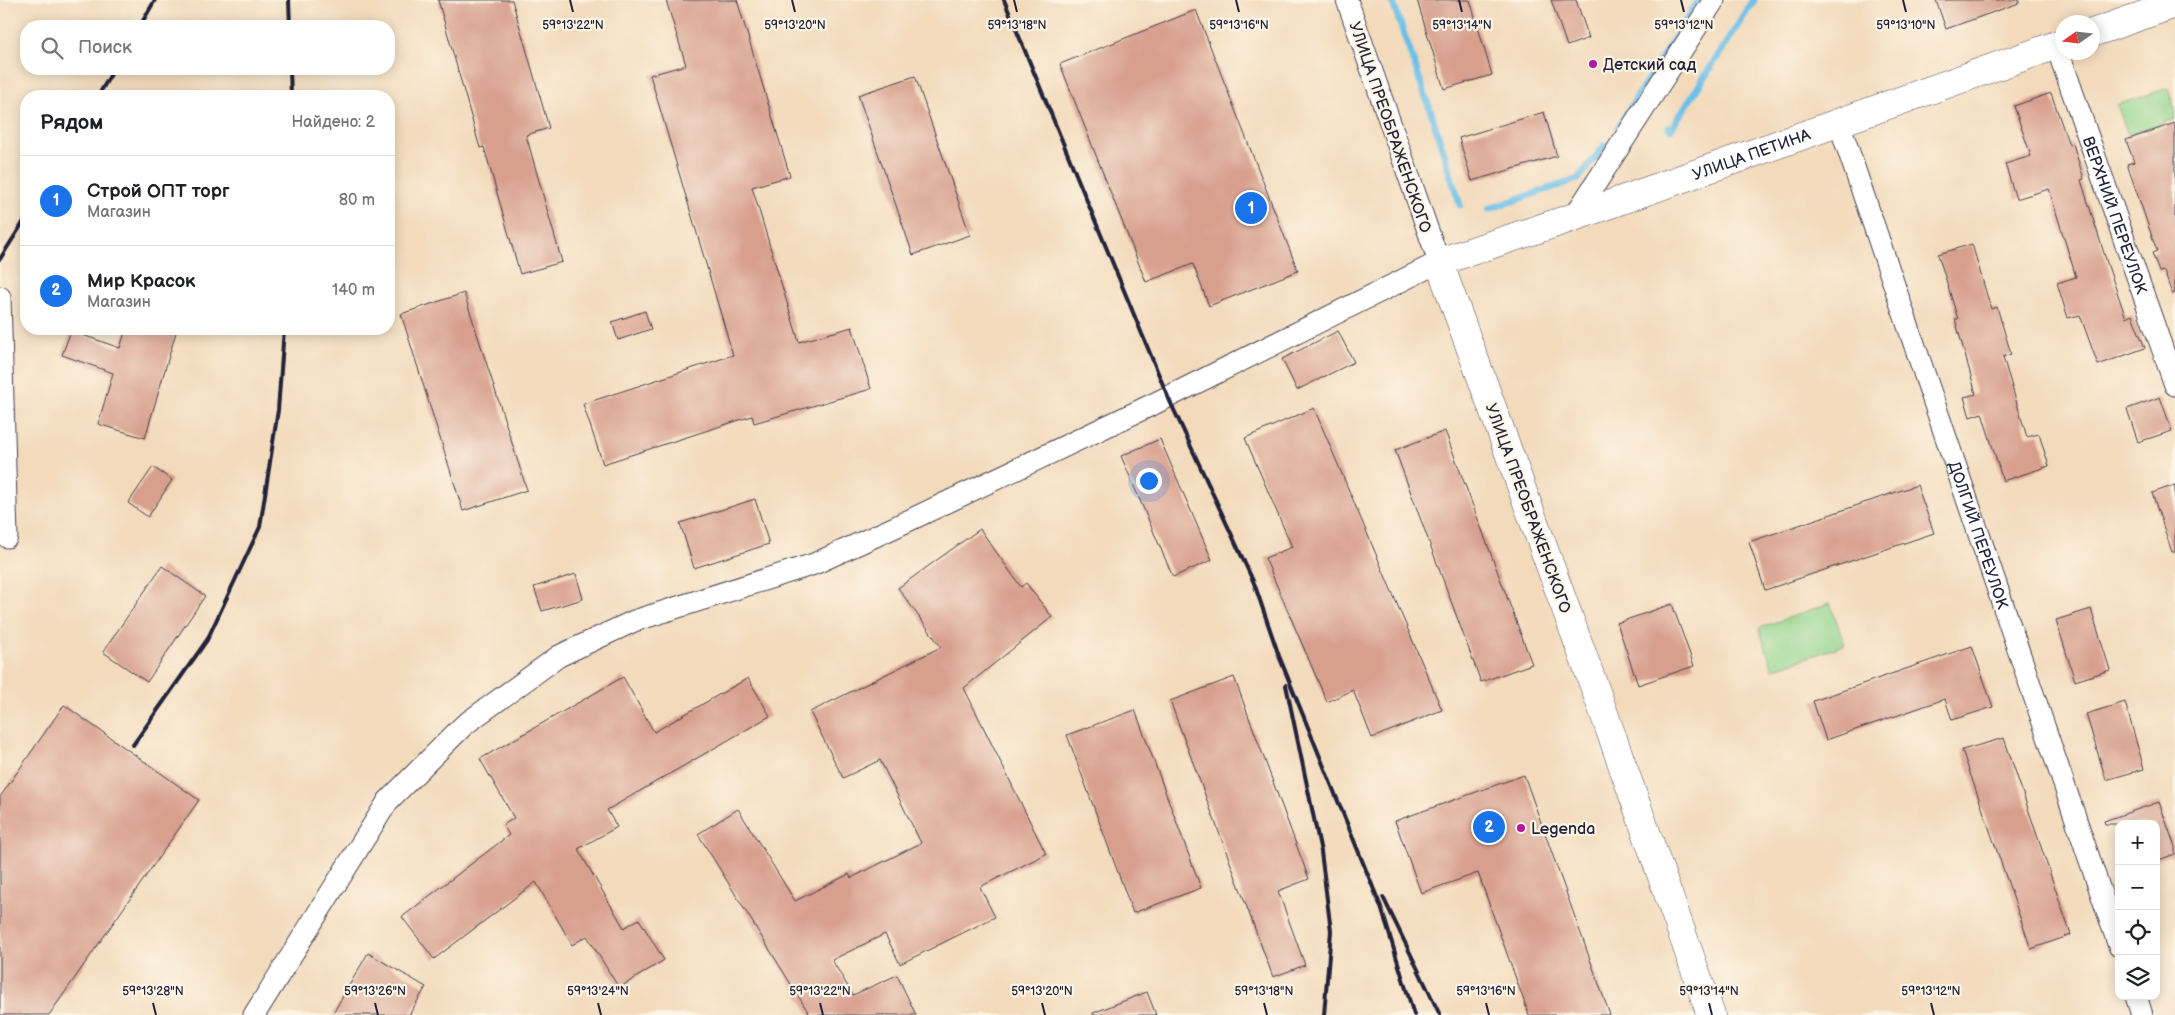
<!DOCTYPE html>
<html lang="ru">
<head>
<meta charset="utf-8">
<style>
  body { margin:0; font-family:"Balsamiq Sans",sans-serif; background:#f2f2f2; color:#202124 }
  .controls { position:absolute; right:15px; bottom:15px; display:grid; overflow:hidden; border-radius:10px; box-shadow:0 2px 12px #0003 }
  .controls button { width:45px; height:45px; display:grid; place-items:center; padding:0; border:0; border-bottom:1px solid #e0e0e0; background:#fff; color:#202124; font:25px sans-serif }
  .compass { position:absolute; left:2055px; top:15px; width:45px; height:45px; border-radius:50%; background:#fff; box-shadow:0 2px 12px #0003; rotate:256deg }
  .you { position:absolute; left:1148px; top:480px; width:18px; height:18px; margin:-12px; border:4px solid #fff; border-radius:50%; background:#1a73e8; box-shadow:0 0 0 8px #1a73e833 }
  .badge { display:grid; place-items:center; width:32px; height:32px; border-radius:50%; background:#1a73e8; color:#fff; font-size:16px; font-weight:700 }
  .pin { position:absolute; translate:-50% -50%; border:2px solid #fff; box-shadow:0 1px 5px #0006 }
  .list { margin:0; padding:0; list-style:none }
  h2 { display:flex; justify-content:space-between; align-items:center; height:65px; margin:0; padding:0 20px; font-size:21px }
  h2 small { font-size:16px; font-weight:400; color:#757577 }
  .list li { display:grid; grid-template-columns:32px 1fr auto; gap:15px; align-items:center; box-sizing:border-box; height:90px; padding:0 20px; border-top:1px solid #e0e0e0 }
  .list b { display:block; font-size:19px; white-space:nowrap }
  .list p { margin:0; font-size:16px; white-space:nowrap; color:#757577 }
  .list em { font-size:16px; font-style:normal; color:#757577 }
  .icon { flex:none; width:28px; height:28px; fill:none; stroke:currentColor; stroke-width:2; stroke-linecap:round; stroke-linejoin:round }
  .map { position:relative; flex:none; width:2175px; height:1015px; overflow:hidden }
  .search { position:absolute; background:#fff; box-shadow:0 2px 12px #0003; left:20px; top:20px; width:375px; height:55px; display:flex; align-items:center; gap:12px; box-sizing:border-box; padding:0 18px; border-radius:20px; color:#757577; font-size:19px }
  .panel { position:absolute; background:#fff; box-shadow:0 2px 12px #0003; left:20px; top:90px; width:375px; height:245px; border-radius:20px }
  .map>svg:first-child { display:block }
</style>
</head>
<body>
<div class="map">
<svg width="2175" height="1015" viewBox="0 0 2175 1015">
  <rect width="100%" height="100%" fill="#fcf5e5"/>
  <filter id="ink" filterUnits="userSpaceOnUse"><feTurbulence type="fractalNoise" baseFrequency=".02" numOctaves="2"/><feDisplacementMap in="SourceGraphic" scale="10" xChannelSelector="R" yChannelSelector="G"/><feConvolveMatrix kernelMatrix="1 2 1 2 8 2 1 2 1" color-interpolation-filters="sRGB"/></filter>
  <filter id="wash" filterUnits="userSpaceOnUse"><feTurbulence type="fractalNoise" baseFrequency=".0096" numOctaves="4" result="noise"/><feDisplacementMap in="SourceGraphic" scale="20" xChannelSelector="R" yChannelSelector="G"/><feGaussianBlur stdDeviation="1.12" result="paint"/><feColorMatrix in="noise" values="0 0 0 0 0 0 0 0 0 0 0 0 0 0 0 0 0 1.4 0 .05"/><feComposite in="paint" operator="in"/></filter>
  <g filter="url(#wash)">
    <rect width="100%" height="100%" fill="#f3dabb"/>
    <!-- green -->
    <path fill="#91d48c" stroke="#5a7b64" d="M 2168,88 L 2175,109 L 2175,119 L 2128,135 L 2117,105 Z
      M 1830,603 L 1845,645 L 1773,669 L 1759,628 Z"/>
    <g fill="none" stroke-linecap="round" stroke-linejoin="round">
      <!-- stream -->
      <path stroke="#6bbfe8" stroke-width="7" d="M 1392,0 L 1431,112 L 1460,205
        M 1618,127 L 1699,0
        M 1669,128 L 1671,129 L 1754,0
        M 1489,209 L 1578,179 L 1605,145"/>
    </g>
    <g id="blocks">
      <!-- building -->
      <path fill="#d89f8d" d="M 438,0 L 512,0 L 549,128 L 526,135 L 562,262 L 520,274 L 484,147 L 480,148 Z
        M 666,0 L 737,0 L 790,176 L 752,187 L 799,342 L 852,327 L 871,389 L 754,423 L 752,416 L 603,464 L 583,404 L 733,355 L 650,75 L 686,65 Z
        M 1417,0 L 1470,0 L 1492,75 L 1444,89 Z
        M 1551,0 L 1576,0 L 1589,38 L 1567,46 Z
        M 1936,0 L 2019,0 L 2019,3 L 1946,29 Z
        M 1196,10 L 1298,271 L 1209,306 L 1193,264 L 1146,282 L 1060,64 Z
        M 915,76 L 970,235 L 913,255 L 858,95 Z
        M 2051,93 L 2069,145 L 2073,144 L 2084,179 L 2081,180 L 2108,266 L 2126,318 L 2132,315 L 2145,348 L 2098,365 L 2080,315 L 2068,318 L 2057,283 L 2076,277 L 2049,189 L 2016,199 L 2005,164 L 2031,156 L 2014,106 Z
        M 1544,112 L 1557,156 L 1472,181 L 1459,138 Z
        M 2175,123 L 2175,293 L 2172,294 L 2164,271 L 2159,272 L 2152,253 L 2157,251 L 2127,164 L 2134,162 L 2126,140 Z
        M 1972,244 L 1991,309 L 1997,307 L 2011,354 L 2003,357 L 2027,437 L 2039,434 L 2049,466 L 2003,481 L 1982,413 L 1970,417 L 1964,397 L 1976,394 L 1955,319 L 1958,319 L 1938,254 Z
        M 464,293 L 527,490 L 463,511 L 401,314 Z
        M 645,311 L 651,329 L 618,340 L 612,322 Z
        M 126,329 L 177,329 L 145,438 L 98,424 L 113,373 L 62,355 L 71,331 L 120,348 Z
        M 1338,331 L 1354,362 L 1297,390 L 1282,359 Z
        M 2160,397 L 2172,431 L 2138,442 L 2127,409 Z
        M 1314,408 L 1442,710 L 1372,738 L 1353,690 L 1327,702 L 1265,558 L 1292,547 L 1245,438 Z
        M 1445,431 L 1532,664 L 1481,682 L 1395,450 Z
        M 1160,439 L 1212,560 L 1173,577 L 1121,456 Z
        M 153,467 L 172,480 L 148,517 L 128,503 Z
        M 1917,485 L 1934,533 L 1765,590 L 1749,542 Z
        M 2175,485 L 2175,552 L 2172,552 L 2152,493 Z
        M 755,499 L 769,544 L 694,568 L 680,523 Z
        M 980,529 L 1021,587 L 1026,583 L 1052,617 L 964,688 L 1046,854 L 980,887 L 995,917 L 900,964 L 885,934 L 832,960 L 853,995 L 897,975 L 916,1015 L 810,1015 L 698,834 L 738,809 L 795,901 L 849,874 L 851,878 L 921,843 L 880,760 L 843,778 L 810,712 L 941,647 L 898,588 Z
        M 162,566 L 205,596 L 147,682 L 103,652 Z
        M 576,574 L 583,599 L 542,611 L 534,587 Z
        M 1672,604 L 1694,666 L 1638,685 L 1617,623 Z
        M 2091,609 L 2110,670 L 2075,681 L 2056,620 Z
        M 1972,646 L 1993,707 L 1952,720 L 1945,699 L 1826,740 L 1813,701 Z
        M 623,677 L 654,732 L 748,678 L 770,716 L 607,810 L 617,827 L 578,849 L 624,928 L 639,919 L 664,960 L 619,988 L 587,936 L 572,945 L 536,882 L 434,959 L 402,917 L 509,835 L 503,825 L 514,818 L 480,759 Z
        M 1234,677 L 1309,879 L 1278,891 L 1305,965 L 1273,977 L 1170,701 Z
        M 2125,702 L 2144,769 L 2106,780 L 2086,714 Z
        M 64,705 L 199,800 L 49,1015 L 0,1015 L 0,797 Z
        M 1135,710 L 1201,888 L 1133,913 L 1067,735 Z
        M 2004,738 L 2071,935 L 2031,949 L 1962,750 Z
        M 1524,775 L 1610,1015 L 1529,1015 L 1478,873 L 1421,893 L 1395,821 Z
        M 2159,802 L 2175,847 L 2175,854 L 2156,861 L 2156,824 L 2105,824 L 2104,821 Z
        M 368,953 L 426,987 L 409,1015 L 332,1015 Z
        M 1147,992 L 1156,1015 L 1093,1015 L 1093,1013 Z"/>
    </g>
  </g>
  <g filter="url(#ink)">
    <use href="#blocks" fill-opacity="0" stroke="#413e4e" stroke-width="1"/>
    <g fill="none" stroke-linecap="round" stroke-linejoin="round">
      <!-- street casing -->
      <g stroke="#413e4e" stroke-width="23">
        <g id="street">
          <path id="s1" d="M 2056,45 L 2175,385"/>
          <path id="s2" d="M 1839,123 L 2119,946"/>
          <path d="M 1574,217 L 1714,0"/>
          <path d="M 0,297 L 7,537"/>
          <path d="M 2136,996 L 2142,1015"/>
          <path d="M 254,1015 L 388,801 L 464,725 L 559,656 L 634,621 L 814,564 L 893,528 L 1168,397 L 1439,262 L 1347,0"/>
        </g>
      </g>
      <!-- secondary casing -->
      <g stroke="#413e4e" stroke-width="29">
        <g id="secondary">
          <path d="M 2092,33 L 2175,4"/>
          <path id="s3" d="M 1711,1015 L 1601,705 L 1439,262 L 1574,217 L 2062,43"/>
        </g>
      </g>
      <!-- street -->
      <use href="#street" stroke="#fff" stroke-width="21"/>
      <!-- secondary -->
      <use href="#secondary" stroke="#fff" stroke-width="28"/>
      <!-- rail -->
      <path stroke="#22223b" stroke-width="4" d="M 289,0 L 290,26
        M 1004,0 L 1168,397 L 1254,583 L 1279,656 L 1381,907 L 1414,1015
        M 140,26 L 155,0
        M 290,69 L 291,96
        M 98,96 L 114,69
        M 0,259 L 26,218
        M 1286,685 L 1321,852 L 1331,931 L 1324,1015
        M 133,745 L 207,640 L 260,527 L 278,410 L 284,329
        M 1383,897 L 1440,1015"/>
    </g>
  </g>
  <!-- ticks -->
  <path fill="none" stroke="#22223b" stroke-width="2" d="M 570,0 L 573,12M 792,0 L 795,12M 1014,0 L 1017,12M 1236,0 L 1239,12M 1459,0 L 1462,12M 1681,0 L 1684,12M 1903,0 L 1906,12M 153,1003 L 156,1015M 375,1003 L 378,1015M 598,1003 L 601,1015M 820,1003 L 823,1015M 1042,1003 L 1045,1015M 1264,1003 L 1267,1015M 1486,1003 L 1489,1015M 1709,1003 L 1712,1015M 1931,1003 L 1934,1015"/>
  <!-- markers -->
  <g fill="#b5179e" stroke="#fcf5e5" stroke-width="2">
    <circle cx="1593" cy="64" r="5"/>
    <circle cx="1521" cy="828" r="5"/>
  </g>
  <g text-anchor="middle" stroke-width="4.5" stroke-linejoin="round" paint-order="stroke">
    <!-- poi labels -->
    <g font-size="16" fill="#22223b" stroke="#fcf5e5" text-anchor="start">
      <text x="1603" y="70">Детский сад</text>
      <text x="1531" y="834">Legenda</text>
    </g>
    <!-- street labels -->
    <g font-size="16" fill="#22223b" stroke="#fcf5e5">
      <text transform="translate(1391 127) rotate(71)" y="6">УЛИЦА ПРЕОБРАЖЕНСКОГО</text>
      <text dy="6" stroke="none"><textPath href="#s3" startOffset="1131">УЛИЦА ПЕТИНА</textPath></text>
      <text dy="6" stroke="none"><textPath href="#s1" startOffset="180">ВЕРХНИЙ ПЕРЕУЛОК</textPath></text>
      <text transform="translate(1529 508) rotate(70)" y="6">УЛИЦА ПРЕОБРАЖЕНСКОГО</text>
      <text dy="6" stroke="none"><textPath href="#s2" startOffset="435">ДОЛГИЙ ПЕРЕУЛОК</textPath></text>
    </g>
  </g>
  <g font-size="12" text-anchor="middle" fill="#22223b" stroke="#fcf5e5" stroke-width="4.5" stroke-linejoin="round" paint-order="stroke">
    <text x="573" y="29">59°13'22"N</text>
    <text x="795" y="29">59°13'20"N</text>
    <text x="1017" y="29">59°13'18"N</text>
    <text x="1239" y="29">59°13'16"N</text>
    <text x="1462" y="29">59°13'14"N</text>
    <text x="1684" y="29">59°13'12"N</text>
    <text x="1906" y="29">59°13'10"N</text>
    <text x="153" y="995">59°13'28"N</text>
    <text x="375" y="995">59°13'26"N</text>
    <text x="598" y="995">59°13'24"N</text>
    <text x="820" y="995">59°13'22"N</text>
    <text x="1042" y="995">59°13'20"N</text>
    <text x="1264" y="995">59°13'18"N</text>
    <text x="1486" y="995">59°13'16"N</text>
    <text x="1709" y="995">59°13'14"N</text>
    <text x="1931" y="995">59°13'12"N</text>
  </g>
</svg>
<div class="controls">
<button>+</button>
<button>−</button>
<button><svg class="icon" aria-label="locate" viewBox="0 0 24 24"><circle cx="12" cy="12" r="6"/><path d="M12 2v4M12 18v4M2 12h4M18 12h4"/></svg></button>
<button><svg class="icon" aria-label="layers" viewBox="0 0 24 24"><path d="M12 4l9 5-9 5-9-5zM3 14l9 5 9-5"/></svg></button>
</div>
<svg class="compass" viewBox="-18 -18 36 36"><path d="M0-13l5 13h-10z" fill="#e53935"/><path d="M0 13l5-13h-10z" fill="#757577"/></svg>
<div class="you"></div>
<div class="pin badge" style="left:1251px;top:208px">1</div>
<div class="pin badge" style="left:1489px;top:827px">2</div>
<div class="search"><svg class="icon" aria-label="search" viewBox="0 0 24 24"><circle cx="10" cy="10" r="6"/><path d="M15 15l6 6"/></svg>Поиск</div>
<section class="panel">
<h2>Рядом<small>Найдено: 2</small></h2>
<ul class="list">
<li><span class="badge">1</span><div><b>Строй ОПТ торг</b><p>Магазин</p></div><em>80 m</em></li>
<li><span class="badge">2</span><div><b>Мир Красок</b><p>Магазин</p></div><em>140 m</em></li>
</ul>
</section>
</div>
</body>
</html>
